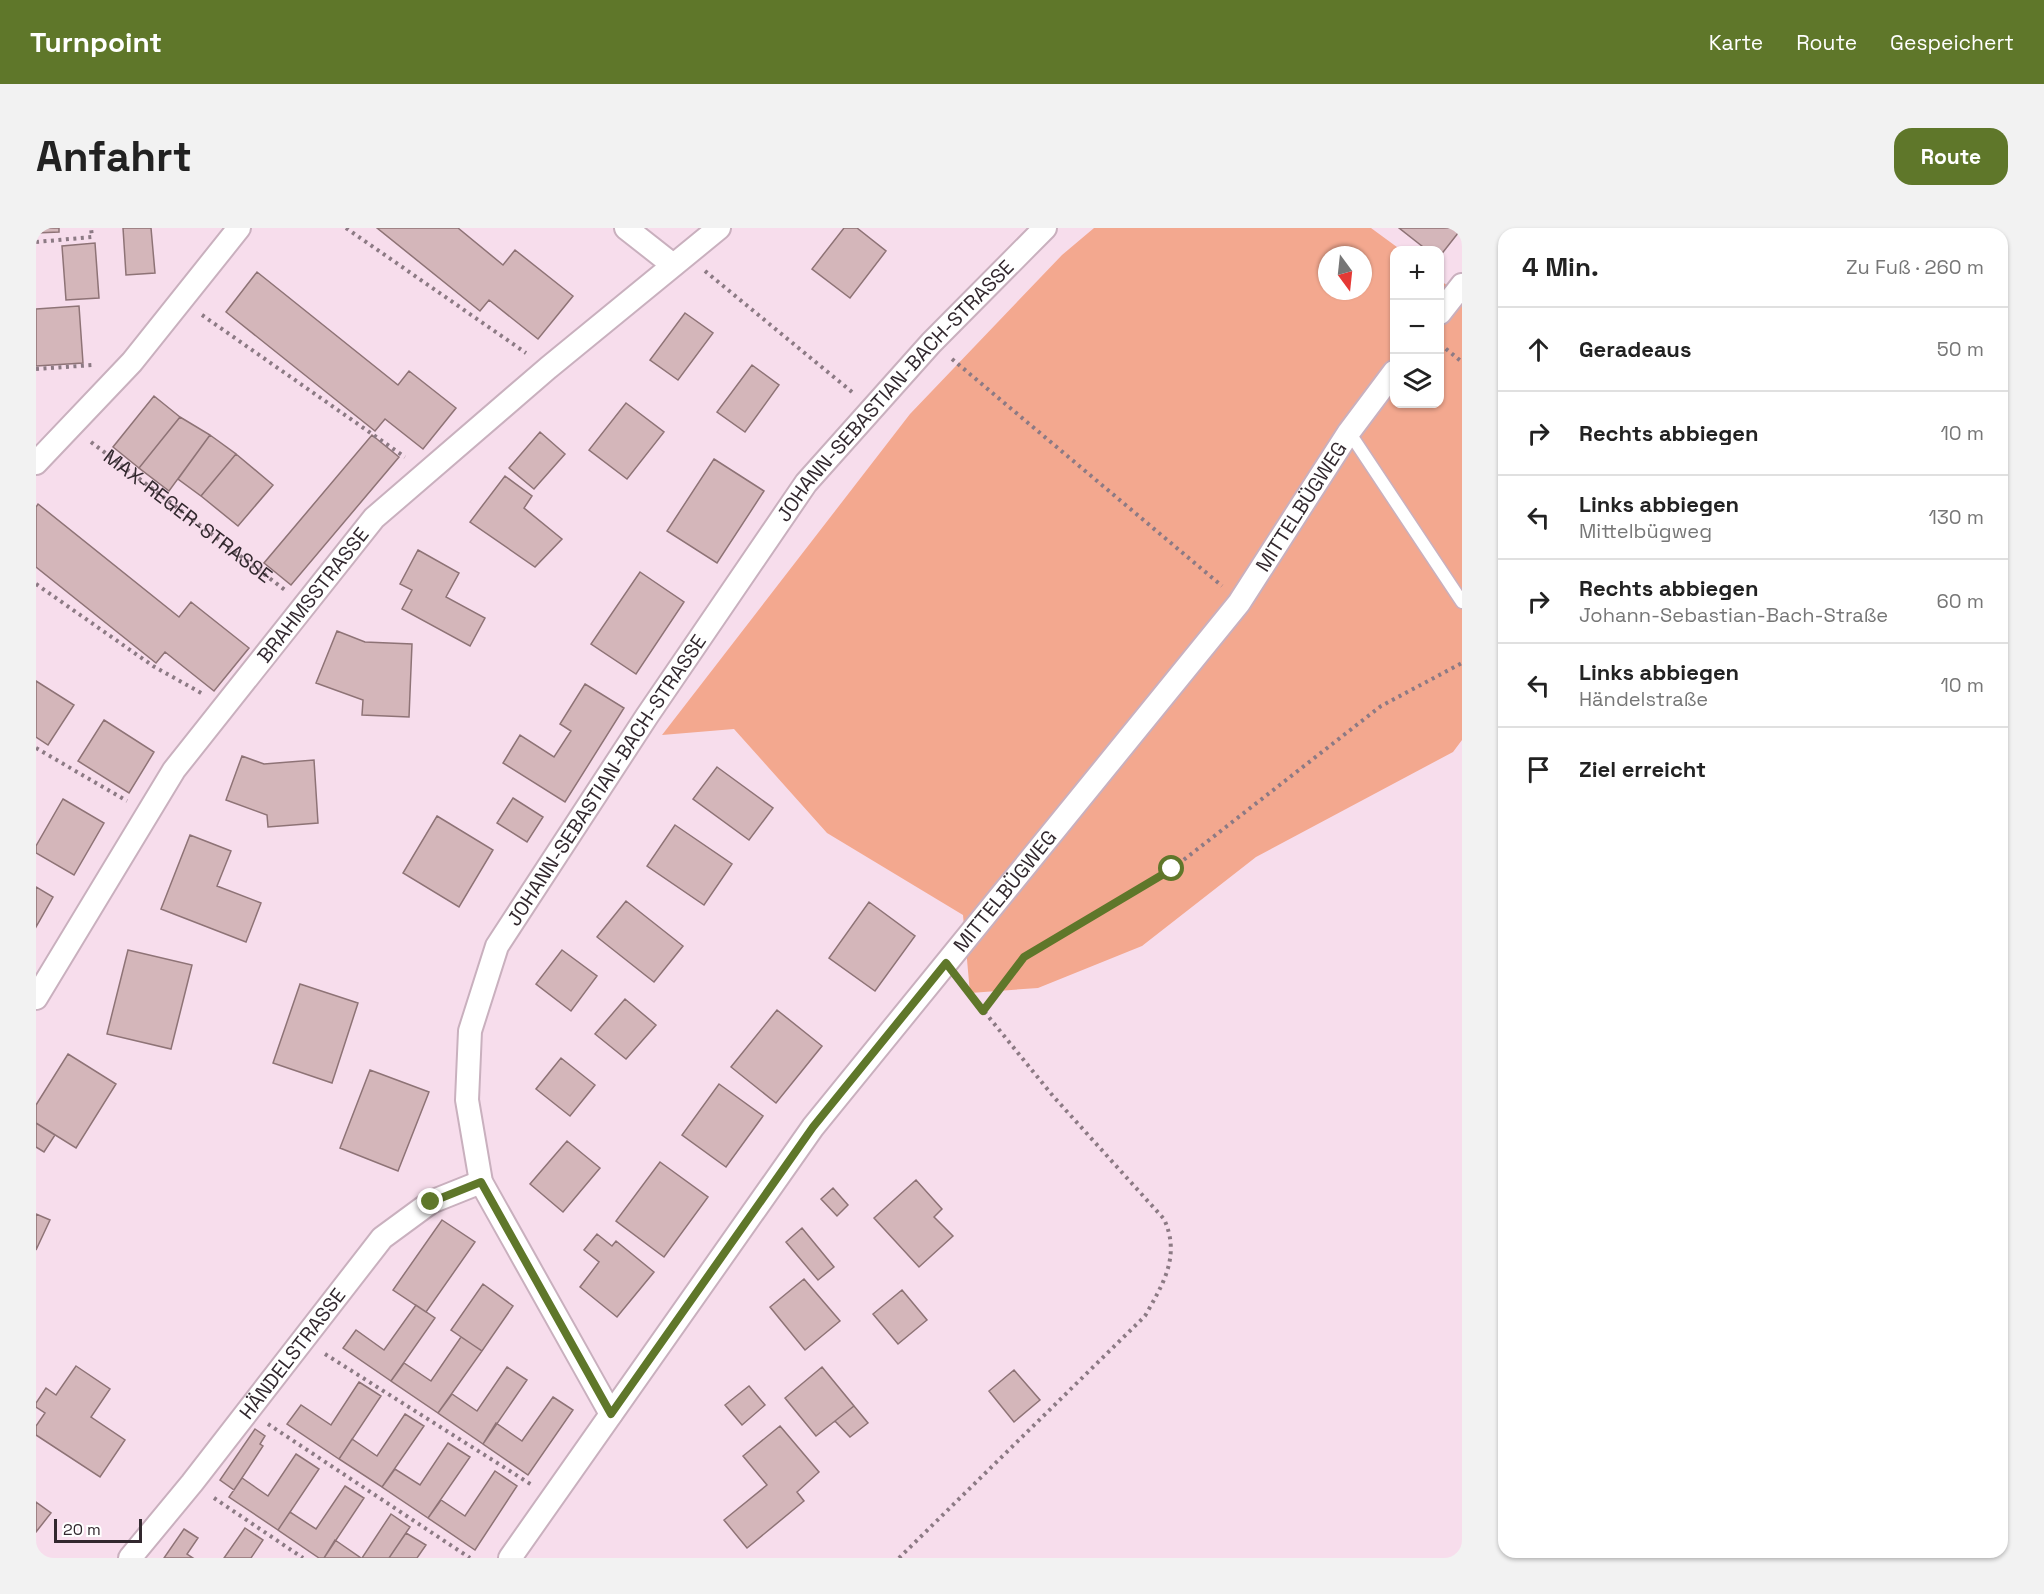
<!DOCTYPE html>
<html lang="de">
<head>
<meta charset="utf-8">
<style>
  body { margin:0; font-family:"Space Grotesk",sans-serif; background:#f2f2f2; color:#222 }
  .controls { position:absolute; right:18px; top:18px; display:grid; overflow:hidden; border-radius:12px; box-shadow:0 2px 4px #0004 }
  .controls button { width:54px; height:54px; display:grid; place-items:center; padding:0; border:0; border-bottom:2px solid #e0e0e0; background:#fff; color:#222; font:30px sans-serif }
  .compass { position:absolute; left:1282px; top:18px; width:54px; height:54px; border-radius:50%; background:#fff; box-shadow:0 2px 4px #0004; rotate:165deg }
  .scale { position:absolute; left:18px; bottom:15px; width:88px; box-sizing:border-box; padding-left:6px; border:3px solid #32282e; border-top:0; font-size:16px; line-height:21px; white-space:nowrap; color:#32282e; -webkit-text-stroke:4px #fff; paint-order:stroke }
  .stop { position:absolute; width:18px; height:18px; margin:-14px; border:4px solid #5f772a; border-radius:50%; background:#fff }
  .stop.end { background:#5f772a; border-color:#fff; box-shadow:0 2px 6px #0008 }
  .list { margin:0; padding:0; list-style:none }
  h2 { display:flex; justify-content:space-between; align-items:center; height:78px; margin:0; padding:0 24px; font-size:26px }
  h2 small { font-size:20px; font-weight:400; color:#767676 }
  .list li { display:grid; grid-template-columns:39px 1fr auto; gap:18px; align-items:center; box-sizing:border-box; height:84px; padding:0 24px; border-top:2px solid #e0e0e0 }
  .list b { display:block; font-size:22px; white-space:nowrap }
  .list p { margin:0; font-size:20px; white-space:nowrap; color:#767676 }
  .list em { font-size:20px; font-style:normal; color:#767676 }
  .icon { flex:none; width:33px; height:33px; fill:none; stroke:currentColor; stroke-width:2; stroke-linecap:round; stroke-linejoin:round }
  .map { position:relative; flex:none; width:1426px; height:1330px; overflow:hidden; border-radius:18px }
  header { display:flex; align-items:center; gap:36px; box-sizing:border-box; height:84px; padding:0 30px; background:#5f772a; color:#fff }
  header strong { font-size:28px }
  nav { display:flex; gap:33px; margin-inline-start:auto; font-size:21px }
  .intro { display:flex; align-items:center; justify-content:space-between; box-sizing:border-box; height:144px; padding:0 36px }
  h1 { margin:0; font-size:42px }
  .button { padding:15px 27px; border-radius:18px; background:#5f772a; color:#fff; font-size:21px; font-weight:700 }
  main { display:flex; gap:36px; padding:0 36px }
  aside { flex:1; background:#fff; border-radius:18px; box-shadow:0 2px 4px #0004 }
  .map>svg:first-child { display:block }
</style>
</head>
<body>
<header>
<strong>Turnpoint</strong>
<nav><a>Karte</a><a>Route</a><a>Gespeichert</a></nav>
</header>
<div class="intro"><h1>Anfahrt</h1><a class="button">Route</a></div>
<main>
<div class="map">
<svg width="1426" height="1330" viewBox="0 0 1426 1330">
  <rect width="100%" height="100%" fill="#f7ddec"/>
  <!-- green -->
  <path fill="#f3a88f" fill-rule="evenodd" d="M 1058,0 L 1335,0 L 1365,22 L 1358,22 L 1358,176 L 1404,176 L 1404,52 L 1426,69 L 1426,512 L 1417,524 L 1220,629 L 1106,718 L 1002,760 L 934,765 L 927,687 L 791,605 L 698,501 L 626,507 L 874,186 L 1026,27 ZM 1291,27 L 1327,27 L 1327,63 L 1291,63 Z"/>
  <!-- building -->
  <path fill="#d4b6ba" stroke="#8e7376" stroke-width="1.5" d="M 0,0 L 23,0 L 23,4 L 0,5 Z
    M 87,0 L 115,0 L 119,45 L 90,47 Z
    M 341,0 L 422,0 L 467,37 L 479,22 L 537,68 L 502,111 L 453,72 L 444,83 Z
    M 808,0 L 821,0 L 850,23 L 814,70 L 776,41 Z
    M 1363,0 L 1426,0 L 1404,28 L 1404,22 L 1391,22 Z
    M 59,15 L 63,70 L 30,72 L 26,18 Z
    M 221,44 L 362,157 L 373,143 L 420,180 L 387,221 L 349,191 L 339,203 L 190,84 Z
    M 43,78 L 47,135 L 0,138 L 0,81 Z
    M 649,85 L 677,105 L 642,152 L 614,132 Z
    M 716,137 L 743,157 L 709,204 L 681,184 Z
    M 118,168 L 144,189 L 103,240 L 77,219 Z
    M 590,175 L 628,204 L 591,251 L 553,222 Z
    M 144,189 L 174,207 L 133,263 L 103,240 Z
    M 504,204 L 529,226 L 498,261 L 473,240 Z
    M 174,207 L 200,226 L 165,268 L 142,251 Z
    M 336,207 L 363,229 L 255,357 L 228,335 Z
    M 200,226 L 237,257 L 202,298 L 165,268 Z
    M 678,231 L 728,263 L 681,335 L 631,303 Z
    M 469,248 L 496,268 L 488,280 L 526,311 L 499,339 L 434,294 Z
    M 2,276 L 143,389 L 155,374 L 213,420 L 178,463 L 129,424 L 120,435 L 0,339 L 0,279 Z
    M 382,322 L 423,345 L 410,369 L 449,390 L 434,418 L 366,381 L 376,362 L 364,356 Z
    M 604,344 L 648,374 L 600,446 L 555,416 Z
    M 301,403 L 329,414 L 376,416 L 373,489 L 326,487 L 327,472 L 280,455 Z
    M 0,453 L 38,477 L 12,517 L 0,509 Z
    M 549,456 L 588,480 L 529,574 L 467,535 L 484,507 L 518,529 L 535,503 L 524,496 Z
    M 68,492 L 118,524 L 93,565 L 42,533 Z
    M 206,528 L 228,536 L 278,532 L 282,595 L 232,599 L 231,587 L 190,572 Z
    M 681,539 L 737,580 L 713,612 L 657,571 Z
    M 477,570 L 507,589 L 491,614 L 461,595 Z
    M 27,571 L 68,595 L 38,647 L 0,625 L 0,618 Z
    M 401,588 L 457,622 L 423,679 L 367,645 Z
    M 639,597 L 696,636 L 668,677 L 611,638 Z
    M 154,607 L 195,623 L 181,658 L 225,675 L 210,714 L 125,681 Z
    M 0,659 L 17,669 L 0,699 Z
    M 590,673 L 647,718 L 618,754 L 561,709 Z
    M 833,674 L 879,708 L 839,763 L 793,730 Z
    M 92,722 L 156,737 L 135,821 L 71,806 Z
    M 526,722 L 561,748 L 535,783 L 500,756 Z
    M 264,756 L 322,775 L 296,855 L 237,835 Z
    M 589,771 L 620,797 L 590,831 L 559,806 Z
    M 741,782 L 786,818 L 740,875 L 695,839 Z
    M 32,826 L 80,856 L 40,920 L 0,895 L 0,877 Z
    M 525,830 L 559,857 L 534,888 L 500,861 Z
    M 334,842 L 393,864 L 362,943 L 304,920 Z
    M 683,856 L 727,888 L 690,939 L 646,907 Z
    M 0,895 L 19,907 L 8,924 L 0,919 Z
    M 531,913 L 564,940 L 527,984 L 494,956 Z
    M 624,934 L 672,969 L 628,1029 L 580,993 Z
    M 880,952 L 906,981 L 898,989 L 917,1008 L 883,1039 L 838,990 Z
    M 797,960 L 812,977 L 801,988 L 785,971 Z
    M 0,986 L 14,992 L 0,1022 Z
    M 406,992 L 439,1014 L 390,1084 L 357,1062 Z
    M 766,1000 L 798,1039 L 782,1052 L 750,1014 Z
    M 561,1006 L 576,1018 L 580,1013 L 618,1044 L 581,1089 L 544,1059 L 563,1034 L 548,1022 Z
    M 768,1051 L 804,1093 L 769,1122 L 734,1079 Z
    M 447,1056 L 477,1078 L 446,1123 L 415,1102 Z
    M 866,1062 L 891,1092 L 862,1116 L 837,1086 Z
    M 380,1077 L 399,1090 L 355,1153 L 307,1120 L 320,1102 L 348,1122 Z
    M 425,1109 L 446,1123 L 402,1185 L 355,1153 L 368,1135 L 395,1153 Z
    M 40,1138 L 74,1161 L 55,1189 L 89,1212 L 64,1249 L 0,1207 L 0,1198 L 9,1185 L 0,1179 L 0,1175 L 10,1160 L 20,1167 Z
    M 471,1139 L 491,1152 L 447,1216 L 402,1185 L 416,1166 L 441,1183 Z
    M 786,1139 L 818,1178 L 780,1208 L 749,1170 Z
    M 978,1142 L 1004,1172 L 978,1194 L 953,1163 Z
    M 323,1154 L 345,1168 L 303,1231 L 251,1196 L 265,1177 L 295,1197 Z
    M 713,1158 L 729,1177 L 706,1197 L 689,1177 Z
    M 517,1169 L 537,1182 L 492,1247 L 447,1216 L 460,1195 L 486,1213 Z
    M 818,1178 L 832,1195 L 814,1209 L 799,1193 Z
    M 369,1186 L 388,1198 L 346,1259 L 303,1231 L 316,1211 L 341,1228 Z
    M 744,1198 L 783,1244 L 761,1264 L 768,1273 L 711,1320 L 688,1292 L 731,1257 L 707,1228 Z
    M 219,1201 L 229,1208 L 224,1216 L 227,1218 L 198,1262 L 184,1252 Z
    M 412,1215 L 434,1229 L 392,1290 L 346,1259 L 359,1241 L 384,1257 Z
    M 260,1226 L 283,1241 L 242,1302 L 193,1269 L 206,1250 L 232,1268 Z
    M 459,1243 L 481,1258 L 439,1322 L 392,1290 L 405,1272 L 429,1288 Z
    M 309,1258 L 328,1270 L 288,1330 L 283,1330 L 242,1302 L 254,1284 L 280,1301 Z
    M 0,1274 L 15,1285 L 0,1304 Z
    M 355,1286 L 374,1299 L 353,1330 L 326,1330 Z
    M 209,1300 L 227,1312 L 215,1330 L 188,1330 Z
    M 148,1301 L 162,1310 L 151,1326 L 157,1330 L 128,1330 Z
    M 370,1305 L 390,1317 L 381,1330 L 353,1330 Z
    M 299,1312 L 325,1330 L 288,1330 Z"/>
  <g fill="none" stroke-linecap="round" stroke-linejoin="round">
    <!-- lane casing -->
    <g stroke="#c9b0be" stroke-width="15">
      <path id="lane" d="M 1313,204 L 1426,374"/>
    </g>
    <!-- street casing -->
    <g stroke="#c9b0be" stroke-width="26">
      <g id="street">
        <path d="M 590,0 L 637,37"/>
        <path d="M 1404,85 L 1426,57"/>
        <path d="M 0,235 L 96,134 L 203,0"/>
        <path id="s2" d="M 0,770 L 138,542 L 338,290 L 512,140 L 683,0"/>
        <path id="s3" d="M 575,1186 L 445,954 L 431,872 L 434,803 L 461,718 L 611,488 L 770,255 L 895,115 L 1009,0"/>
        <path id="s4" d="M 94,1330 L 156,1255 L 346,1010 L 395,974 L 445,954"/>
        <path id="s5" d="M 474,1330 L 777,899 L 1203,375 L 1313,204 L 1358,144"/>
      </g>
    </g>
    <!-- path -->
    <g stroke="#8c7a84" stroke-width="4" stroke-dasharray="3 4.5" stroke-linecap="butt">
      <path d="M 310,0 L 490,125"/>
      <path d="M 0,14 L 56,9 L 55,0"/>
      <path d="M 669,43 L 816,164"/>
      <path d="M 166,87 L 369,229"/>
      <path d="M 1404,116 L 1426,134"/>
      <path d="M 916,131 L 1186,358"/>
      <path d="M 0,141 L 57,137"/>
      <path id="s1" d="M 55,214 L 249,362"/>
      <path d="M 0,356 L 117,438 L 167,466"/>
      <path d="M 0,520 L 91,573"/>
      <path d="M 947,783 L 988,729 L 1136,641 L 1345,478 L 1426,435"/>
      <path d="M 289,1126 L 496,1257"/>
      <path d="M 232,1196 L 434,1330"/>
      <path d="M 178,1270 L 267,1330"/>
      <path d="M 863,1330 L 1109,1088 C 1127,1056 1145,1028 1128,991 L 1017,868 L 925,755"/>
    </g>
    <!-- lane -->
    <use href="#lane" stroke="#fff" stroke-width="12"/>
    <!-- street -->
    <use href="#street" stroke="#fff" stroke-width="22"/>
  </g>
  <g fill="none" stroke-linecap="round" stroke-linejoin="round">
    <!-- route -->
    <path stroke="#5f772a" stroke-width="8" d="M 395,974 L 445,954 L 575,1186 L 777,899 L 910,735 L 947,783 L 988,729 L 1136,641"/>
  </g>
  <g text-anchor="middle" stroke-width="4.5" stroke-linejoin="round" paint-order="stroke">
    <!-- street labels -->
    <g font-size="20" fill="#32282e" stroke="#fff">
      <text dy="7" stroke="none"><textPath href="#s3" startOffset="1192">JOHANN-SEBASTIAN-BACH-STRASSE</textPath></text>
      <text dy="7" stroke="none"><textPath href="#s5" startOffset="1317">MITTELBÜGWEG</textPath></text>
      <text dy="7" stroke="none"><textPath href="#s1" startOffset="122">MAX-REGER-STRASSE</textPath></text>
      <text dy="7" stroke="none"><textPath href="#s2" startOffset="490">BRAHMSSTRASSE</textPath></text>
      <text dy="7" stroke="none"><textPath href="#s3" startOffset="706">JOHANN-SEBASTIAN-BACH-STRASSE</textPath></text>
      <text dy="7" stroke="none"><textPath href="#s5" startOffset="831">MITTELBÜGWEG</textPath></text>
      <text dy="7" stroke="none"><textPath href="#s4" startOffset="261">HÄNDELSTRASSE</textPath></text>
    </g>
  </g>
</svg>
<div class="controls">
<button>+</button>
<button>−</button>
<button><svg class="icon" aria-label="layers" viewBox="0 0 24 24"><path d="M12 4l9 5-9 5-9-5zM3 14l9 5 9-5"/></svg></button>
</div>
<svg class="compass" viewBox="-18 -18 36 36"><path d="M0-13l5 13h-10z" fill="#e53935"/><path d="M0 13l5-13h-10z" fill="#767676"/></svg>
<div class="scale">20 m</div>
<div class="stop" style="left:1136px;top:641px"></div>
<div class="stop end" style="left:395px;top:974px"></div>
</div>
<aside>
<h2>4 Min.<small>Zu Fuß · 260 m</small></h2>
<ul class="list">
<li><svg class="icon" aria-label="ahead" viewBox="0 0 24 24"><path d="M12 20V5M6 11l6-6 6 6"/></svg><div><b>Geradeaus</b></div><em>50 m</em></li>
<li><svg class="icon" aria-label="right" viewBox="0 0 24 24"><path d="M7 20v-9h11M14 6l5 5-5 5"/></svg><div><b>Rechts abbiegen</b></div><em>10 m</em></li>
<li><svg class="icon" aria-label="left" viewBox="0 0 24 24"><path d="M17 20v-9H6M10 6l-5 5 5 5"/></svg><div><b>Links abbiegen</b><p>Mittelbügweg</p></div><em>130 m</em></li>
<li><svg class="icon" aria-label="right" viewBox="0 0 24 24"><path d="M7 20v-9h11M14 6l5 5-5 5"/></svg><div><b>Rechts abbiegen</b><p>Johann-Sebastian-Bach-Straße</p></div><em>60 m</em></li>
<li><svg class="icon" aria-label="left" viewBox="0 0 24 24"><path d="M17 20v-9H6M10 6l-5 5 5 5"/></svg><div><b>Links abbiegen</b><p>Händelstraße</p></div><em>10 m</em></li>
<li><svg class="icon" aria-label="arrive" viewBox="0 0 24 24"><path d="M6 21V4h12l-3 4 3 4H6"/></svg><div><b>Ziel erreicht</b></div></li>
</ul>
</aside>
</main>
</body>
</html>
